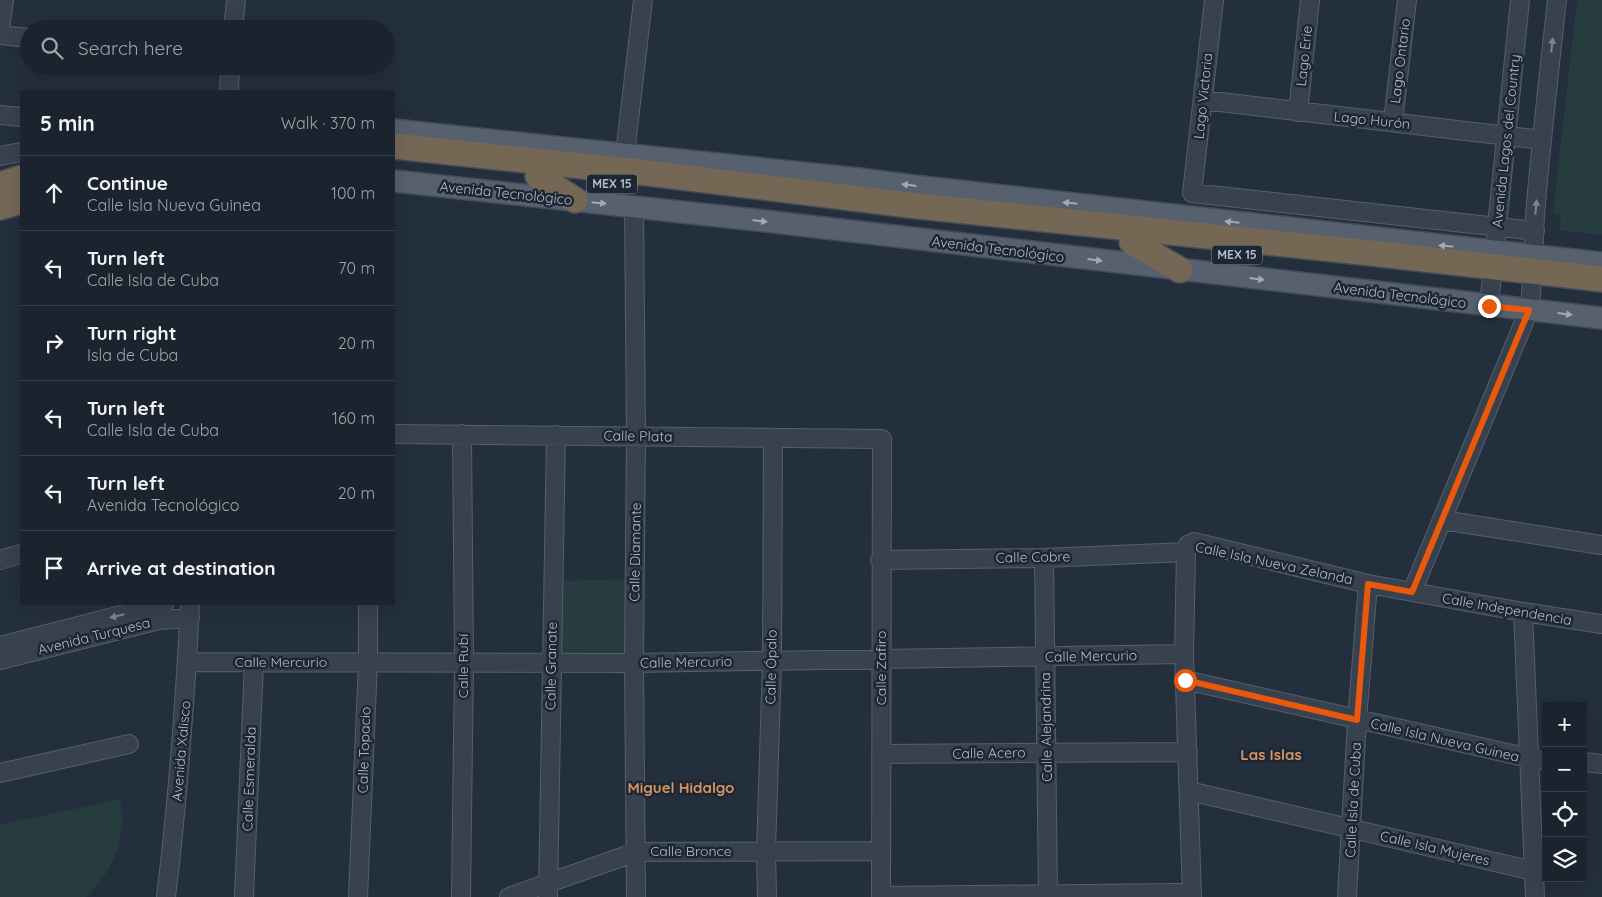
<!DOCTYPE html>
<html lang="en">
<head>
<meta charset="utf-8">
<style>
  body { margin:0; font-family:Quicksand,sans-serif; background:#282f3a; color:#f1f3f6 }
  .controls { position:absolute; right:15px; bottom:15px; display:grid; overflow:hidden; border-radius:0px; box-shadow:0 5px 20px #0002 }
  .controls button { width:45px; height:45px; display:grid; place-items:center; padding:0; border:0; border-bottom:1px solid #39404a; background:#1b232e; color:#f1f3f6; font:25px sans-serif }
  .stop { position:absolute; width:15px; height:15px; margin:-11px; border:4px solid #ea580c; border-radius:50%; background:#fff }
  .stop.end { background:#ea580c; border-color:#fff; box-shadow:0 1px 5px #0008 }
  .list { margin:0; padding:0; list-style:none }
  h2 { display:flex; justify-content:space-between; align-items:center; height:65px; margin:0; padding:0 20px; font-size:21px }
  h2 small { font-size:16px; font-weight:400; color:#a0a4aa }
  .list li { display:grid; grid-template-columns:32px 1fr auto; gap:15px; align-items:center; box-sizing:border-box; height:75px; padding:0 20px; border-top:1px solid #39404a }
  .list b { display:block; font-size:19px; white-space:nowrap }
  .list p { margin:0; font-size:16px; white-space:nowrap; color:#a0a4aa }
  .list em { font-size:16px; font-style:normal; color:#a0a4aa }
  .icon { flex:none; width:28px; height:28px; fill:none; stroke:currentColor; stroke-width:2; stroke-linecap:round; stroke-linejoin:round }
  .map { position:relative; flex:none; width:1602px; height:897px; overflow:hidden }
  .search { position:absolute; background:#1b232e; box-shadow:0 5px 20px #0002; left:20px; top:20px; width:375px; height:55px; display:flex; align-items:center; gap:12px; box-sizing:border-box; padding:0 18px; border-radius:28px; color:#a0a4aa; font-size:19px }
  .panel { position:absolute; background:#1b232e; box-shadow:0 5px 20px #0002; left:20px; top:90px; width:375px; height:515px; border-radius:0px }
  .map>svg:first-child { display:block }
</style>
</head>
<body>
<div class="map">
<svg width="1602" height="897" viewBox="0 0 1602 897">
  <rect width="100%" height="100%" fill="#242f3e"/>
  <!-- green -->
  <path fill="#263c3f" d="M 1577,0 L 1602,0 L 1602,235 L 1559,230 L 1561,216 L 1553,212 Z
    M 628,579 L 627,658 L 561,658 L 561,581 Z
    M 120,799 C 125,824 121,847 108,870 C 103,879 94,888 87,897 L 0,897 L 0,825 Z"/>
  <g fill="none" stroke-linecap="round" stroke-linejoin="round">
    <!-- minor casing -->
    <g stroke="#565f6c" stroke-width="20">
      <path id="minor" d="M 1214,0 L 1192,193 L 1535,231
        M 0,28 L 4,0
        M 233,29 L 236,0
        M 0,35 L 29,38
        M 229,91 L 230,66
        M 1203,100 L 1542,140
        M 1298,112 L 1310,0
        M 0,115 L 21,117
        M 1393,122 L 1407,0
        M 625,154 L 643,0
        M 0,156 L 21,152
        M 634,206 L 636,436 L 634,663 L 636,897
        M 1489,305 L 1520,0
        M 394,434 L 882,439 L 881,897
        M 1442,520 L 1601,545
        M 1044,558 L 1048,897
        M 0,560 L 21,554
        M 880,560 L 1044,558 L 1186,552
        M 1412,592 L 1529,310 C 1534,278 1533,247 1535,215 C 1541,143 1549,72 1557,0
        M 1523,612 L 1535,897
        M 0,646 L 164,604
        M 0,660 L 159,620 L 190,618
        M 188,662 L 634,663 L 1184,654
        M 1185,680 L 1529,758 L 1546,760
        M 881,754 L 1188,752
        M 1583,762 L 1602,764
        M 0,773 L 129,744
        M 1189,791 L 1534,871
        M 881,896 L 1179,893 L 1186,897
        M 166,897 C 178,799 185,702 190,604
        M 244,897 L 254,662
        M 358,897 L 368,662 L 368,604
        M 461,897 L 464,662 L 462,434
        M 509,897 L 636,852 L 881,851
        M 548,897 L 556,435
        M 767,897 L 766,851 L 772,661 L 773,438
        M 1192,897 L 1184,654 L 1186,552 L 1188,545 L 1194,542 L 1368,584 L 1523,612 L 1602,624
        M 1347,897 L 1357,720 L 1368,584"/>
    </g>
    <!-- major casing -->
    <g stroke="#414a57" stroke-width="24">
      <path id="major" d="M 394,130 L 860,179 L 914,186 L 1602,263
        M 394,181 L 756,220 L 1602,318"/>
    </g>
    <!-- highway casing -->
    <g stroke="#434c59" stroke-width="28">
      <path id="highway" d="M 394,146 L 648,173 L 909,205 L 1371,253 L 1602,279
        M 538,176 L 575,200
        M 0,185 L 21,178
        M 0,207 L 21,201
        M 1132,242 L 1180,270"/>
    </g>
    <!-- minor -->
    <use href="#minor" stroke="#38414e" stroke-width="18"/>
    <!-- major -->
    <use href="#major" stroke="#56606e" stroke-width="21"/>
    <!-- highway -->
    <use href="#highway" stroke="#746855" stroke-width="25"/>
  </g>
  <!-- one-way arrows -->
  <defs><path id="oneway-solid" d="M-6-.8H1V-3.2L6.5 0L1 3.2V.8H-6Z" transform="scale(1.25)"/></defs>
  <g fill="#7c8592">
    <use href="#oneway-solid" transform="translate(1552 45) rotate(-84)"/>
    <use href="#oneway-solid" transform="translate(1536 207) rotate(-85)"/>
    <use href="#oneway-solid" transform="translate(117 616) rotate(166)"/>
  </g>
  <g fill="#a1aab7">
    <use href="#oneway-solid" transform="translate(909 185) rotate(-173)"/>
    <use href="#oneway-solid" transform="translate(599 203) rotate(6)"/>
    <use href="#oneway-solid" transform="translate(1070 203) rotate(-174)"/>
    <use href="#oneway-solid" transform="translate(760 221) rotate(7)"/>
    <use href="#oneway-solid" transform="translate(1232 222) rotate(-174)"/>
    <use href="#oneway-solid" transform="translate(1446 246) rotate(-174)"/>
    <use href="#oneway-solid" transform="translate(1095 260) rotate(7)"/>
    <use href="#oneway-solid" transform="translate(1257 279) rotate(7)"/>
    <use href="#oneway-solid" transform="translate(1565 314) rotate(7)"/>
  </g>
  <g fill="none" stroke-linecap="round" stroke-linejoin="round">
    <!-- route -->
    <path stroke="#ea580c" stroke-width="6" d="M 1185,680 L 1357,720 L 1368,584 L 1412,592 L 1529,310 L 1489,306"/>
  </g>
  <g text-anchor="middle" stroke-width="5" stroke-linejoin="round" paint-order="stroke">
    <!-- shield labels -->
    <g fill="#1d2633" stroke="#878f9c" stroke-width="1">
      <rect x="587" y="174.5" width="50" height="19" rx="4"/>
      <rect x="1212" y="245.5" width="50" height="19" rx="4"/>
    </g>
    <g font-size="12" font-weight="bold" fill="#b4bcc9">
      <text x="612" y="188">MEX 15</text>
      <text x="1237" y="259">MEX 15</text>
    </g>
    <!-- street labels -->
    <g font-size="14" fill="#b4bcc9" stroke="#1d2633">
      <text transform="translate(1304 56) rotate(-84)" y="5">Lago Erie</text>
      <text transform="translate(1400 61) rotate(-83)" y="5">Lago Ontario</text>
      <text transform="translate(1203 96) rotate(-84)" y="5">Lago Victoria</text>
      <text transform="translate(1372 120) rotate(6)" y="5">Lago Hurón</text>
      <text transform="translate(1506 141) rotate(-84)" y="5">Avenida Lagos del Country</text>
      <text transform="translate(506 193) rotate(6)" y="5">Avenida Tecnológico</text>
      <text transform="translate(998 249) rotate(7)" y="5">Avenida Tecnológico</text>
      <text transform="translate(1400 295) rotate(7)" y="5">Avenida Tecnológico</text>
      <text transform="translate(638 436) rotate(1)" y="5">Calle Plata</text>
      <text transform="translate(635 552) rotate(-89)" y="5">Calle Diamante</text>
      <text transform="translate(1033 557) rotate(-1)" y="5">Calle Cobre</text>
      <text transform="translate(1274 563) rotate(12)" y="5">Calle Isla Nueva Zelanda</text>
      <text transform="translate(1507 609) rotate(10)" y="5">Calle Independencia</text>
      <text transform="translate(94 636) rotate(-14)" y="5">Avenida Turquesa</text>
      <text transform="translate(1091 656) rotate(-1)" y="5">Calle Mercurio</text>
      <text x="281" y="667">Calle Mercurio</text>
      <text transform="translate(686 662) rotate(-1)" y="5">Calle Mercurio</text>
      <text transform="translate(463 666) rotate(-90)" y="5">Calle Rubí</text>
      <text transform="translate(551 666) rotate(-89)" y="5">Calle Granate</text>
      <text transform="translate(771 667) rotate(-89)" y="5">Calle Ópalo</text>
      <text transform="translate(881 668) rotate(-90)" y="5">Calle Zafiro</text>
      <text transform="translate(1046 727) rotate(-91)" y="5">Calle Alejandrina</text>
      <text transform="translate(1445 740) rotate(13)" y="5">Calle Isla Nueva Guinea</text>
      <text transform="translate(364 750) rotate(-88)" y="5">Calle Topacio</text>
      <text transform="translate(181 751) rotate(-85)" y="5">Avenida Xalisco</text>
      <text transform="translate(989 753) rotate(-1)" y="5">Calle Acero</text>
      <text transform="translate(249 779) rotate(-88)" y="5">Calle Esmeralda</text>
      <text transform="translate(1353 800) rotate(-87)" y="5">Calle Isla de Cuba</text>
      <text transform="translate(1435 848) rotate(13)" y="5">Calle Isla Mujeres</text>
      <text x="691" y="856">Calle Bronce</text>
    </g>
    <!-- neighbourhood labels -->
    <g font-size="15" font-weight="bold" fill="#d59563" stroke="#1d2633">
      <text x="1271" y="760">Las Islas</text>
      <text x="681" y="793">Miguel Hidalgo</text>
    </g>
  </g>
</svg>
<div class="controls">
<button>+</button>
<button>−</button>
<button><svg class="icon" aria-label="locate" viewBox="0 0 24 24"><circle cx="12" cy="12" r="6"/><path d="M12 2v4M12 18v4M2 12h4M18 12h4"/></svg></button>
<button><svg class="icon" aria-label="layers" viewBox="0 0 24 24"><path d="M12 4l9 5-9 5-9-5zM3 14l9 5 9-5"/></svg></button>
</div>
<div class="stop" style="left:1185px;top:680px"></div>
<div class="stop end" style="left:1489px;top:306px"></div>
<div class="search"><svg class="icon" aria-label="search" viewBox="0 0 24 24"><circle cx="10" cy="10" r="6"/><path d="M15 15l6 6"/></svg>Search here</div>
<section class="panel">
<h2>5 min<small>Walk · 370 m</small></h2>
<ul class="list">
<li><svg class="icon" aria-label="ahead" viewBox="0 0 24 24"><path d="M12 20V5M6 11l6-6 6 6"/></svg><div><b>Continue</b><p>Calle Isla Nueva Guinea</p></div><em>100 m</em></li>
<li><svg class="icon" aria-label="left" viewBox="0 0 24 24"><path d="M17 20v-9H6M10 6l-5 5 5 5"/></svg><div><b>Turn left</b><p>Calle Isla de Cuba</p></div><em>70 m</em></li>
<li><svg class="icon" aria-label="right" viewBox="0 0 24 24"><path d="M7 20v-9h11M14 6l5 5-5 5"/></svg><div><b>Turn right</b><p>Isla de Cuba</p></div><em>20 m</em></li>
<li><svg class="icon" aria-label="left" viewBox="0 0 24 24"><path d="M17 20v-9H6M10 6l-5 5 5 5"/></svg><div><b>Turn left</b><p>Calle Isla de Cuba</p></div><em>160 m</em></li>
<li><svg class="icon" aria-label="left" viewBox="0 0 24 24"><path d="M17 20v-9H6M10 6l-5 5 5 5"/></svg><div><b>Turn left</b><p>Avenida Tecnológico</p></div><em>20 m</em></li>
<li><svg class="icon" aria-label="arrive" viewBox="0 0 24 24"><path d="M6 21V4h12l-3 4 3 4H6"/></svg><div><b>Arrive at destination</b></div></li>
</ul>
</section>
</div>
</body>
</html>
